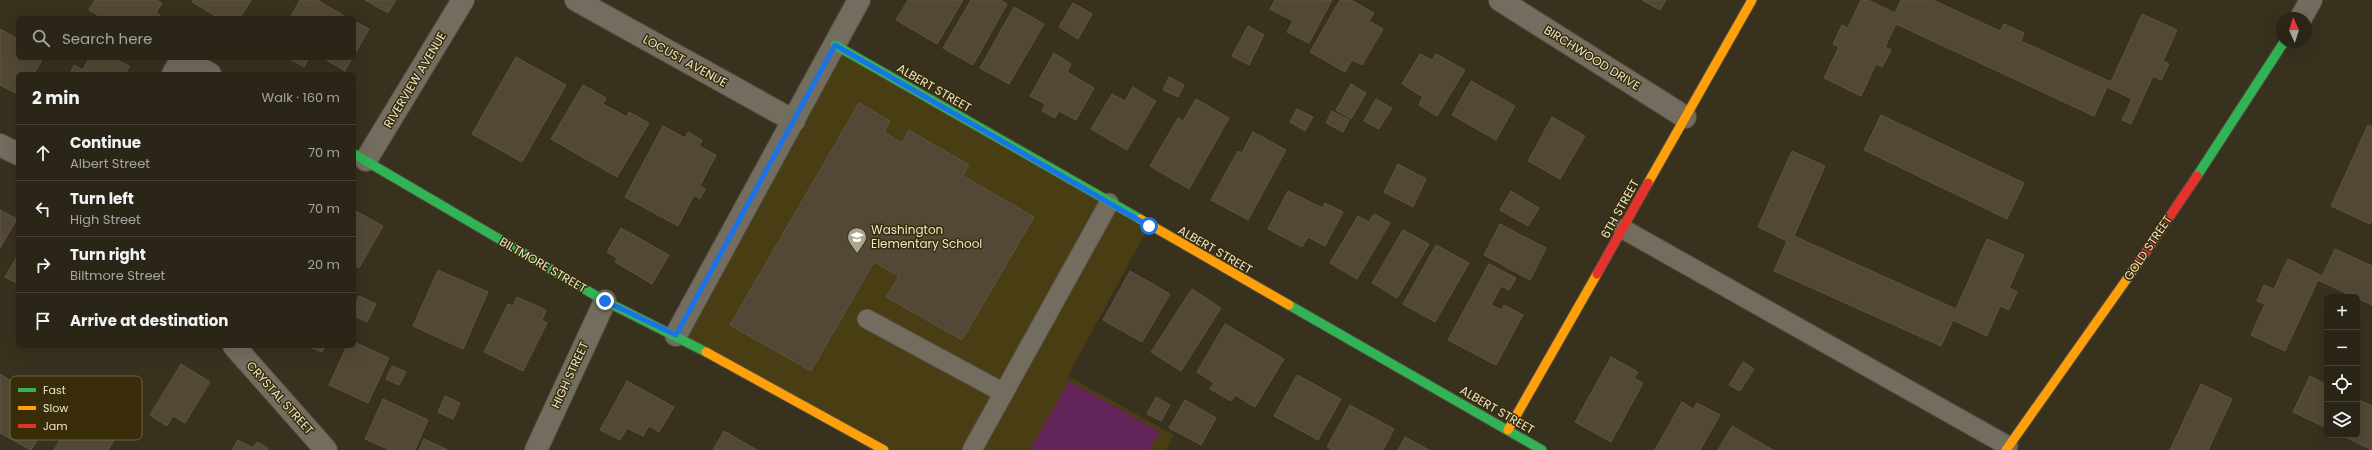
<!DOCTYPE html>
<html lang="en">
<head>
<meta charset="utf-8">
<style>
  body { margin:0; font-family:Poppins,sans-serif; background:#363123; color:#f1f3f6 }
  .controls { position:absolute; right:12px; bottom:12px; display:grid; overflow:hidden; border-radius:6px; box-shadow:0 4px 16px #0002 }
  .controls button { width:36px; height:36px; display:grid; place-items:center; padding:0; border:0; border-bottom:1px solid #464235; background:#2a2516; color:#f1f3f6; font:20px sans-serif }
  .compass { position:absolute; left:2276px; top:12px; width:36px; height:36px; border-radius:50%; background:#2a2516; box-shadow:0 4px 16px #0002; rotate:356deg }
  .stop { position:absolute; width:12px; height:12px; margin:-9px; border:3px solid #1a73e8; border-radius:50%; background:#fff }
  .stop.end { background:#1a73e8; border-color:#fff; box-shadow:0 1px 4px #0008 }
  .list { margin:0; padding:0; list-style:none }
  h2 { display:flex; justify-content:space-between; align-items:center; height:52px; margin:0; padding:0 16px; font-size:17px }
  h2 small { font-size:13px; font-weight:400; color:#a5a5a1 }
  .list li { display:grid; grid-template-columns:26px 1fr auto; gap:12px; align-items:center; box-sizing:border-box; height:56px; padding:0 16px; border-top:1px solid #464235 }
  .list b { display:block; font-size:15px; white-space:nowrap }
  .list p { margin:0; font-size:13px; white-space:nowrap; color:#a5a5a1 }
  .list em { font-size:13px; font-style:normal; color:#a5a5a1 }
  .icon { flex:none; width:22px; height:22px; fill:none; stroke:currentColor; stroke-width:2; stroke-linecap:round; stroke-linejoin:round }
  .map { position:relative; flex:none; width:2372px; height:450px; overflow:hidden }
  .search { position:absolute; background:#2a2516; box-shadow:0 4px 16px #0002; left:16px; top:16px; width:340px; height:44px; display:flex; align-items:center; gap:10px; box-sizing:border-box; padding:0 14px; border-radius:6px; color:#a5a5a1; font-size:15px }
  .panel { position:absolute; background:#2a2516; box-shadow:0 4px 16px #0002; left:16px; top:72px; width:340px; height:276px; border-radius:6px }
  .map>svg:first-child { display:block }
</style>
</head>
<body>
<div class="map">
<svg width="2372" height="450" viewBox="0 0 2372 450">
  <rect width="100%" height="100%" fill="#38311e"/>
  <!-- built -->
  <path fill="#493d13" d="M 835,45 L 1149,226 L 1068,376 L 1174,435 L 1166,450 L 884,450 L 676,335 Z"/>
  <!-- green -->
  <path fill="#632459" d="M 1069,381 L 1160,432 L 1149,450 L 1030,450 Z"/>
  <!-- building -->
  <path fill="#524835" stroke="#5c5445" d="M 95,0 L 156,0 L 162,3 L 156,13 L 160,15 L 159,18 L 103,18 L 89,10 Z
    M 193,0 L 251,0 L 240,18 L 219,18 L 192,2 Z
    M 300,0 L 317,0 L 348,18 L 290,18 Z
    M 365,0 L 396,0 L 388,13 Z
    M 908,0 L 963,0 L 937,44 L 896,20 Z
    M 971,0 L 1000,0 L 1007,4 L 973,65 L 943,48 Z
    M 1275,0 L 1332,0 L 1309,43 L 1287,32 L 1293,21 L 1270,9 Z
    M 1340,0 L 1351,0 L 1374,13 L 1369,21 L 1383,29 L 1362,65 L 1352,60 L 1345,72 L 1310,52 Z
    M 1642,0 L 1666,0 L 1660,10 Z
    M 1861,0 L 1868,0 L 1895,13 L 1901,0 L 1933,0 L 2000,31 L 2004,24 L 2024,33 L 2021,41 L 2111,82 L 2142,14 L 2177,30 L 2163,61 L 2169,64 L 2161,80 L 2153,76 L 2131,124 L 2122,120 L 2132,99 L 2107,87 L 2094,116 L 1896,24 L 1885,47 L 1891,50 L 1882,67 L 1876,64 L 1861,96 L 1824,78 L 1839,47 L 1833,44 L 1842,25 L 1848,28 Z
    M 1073,3 L 1092,14 L 1078,39 L 1059,27 Z
    M 1014,7 L 1044,24 L 1009,84 L 980,68 Z
    M 354,21 L 369,29 L 354,55 Z
    M 1248,26 L 1264,35 L 1249,65 L 1232,56 Z
    M 0,29 L 18,39 L 18,58 L 43,58 L 34,74 L 18,74 L 18,94 L 0,85 Z
    M 1054,53 L 1071,64 L 1067,72 L 1094,88 L 1076,120 L 1059,111 L 1055,118 L 1042,111 L 1045,104 L 1030,96 Z
    M 1420,54 L 1432,60 L 1436,54 L 1465,70 L 1437,116 L 1419,105 L 1423,97 L 1402,84 Z
    M 516,57 L 566,85 L 522,162 L 472,134 Z
    M 89,58 L 113,58 L 129,66 L 126,74 L 70,74 L 74,65 L 83,70 Z
    M 288,58 L 309,58 L 304,67 Z
    M 323,58 L 352,58 L 345,71 Z
    M 1169,77 L 1184,85 L 1178,97 L 1163,90 Z
    M 1471,81 L 1515,106 L 1496,140 L 1452,115 Z
    M 1351,84 L 1366,93 L 1351,119 L 1336,110 Z
    M 583,85 L 606,98 L 603,104 L 627,117 L 629,112 L 649,123 L 617,177 L 551,139 Z
    M 1133,87 L 1156,101 L 1127,150 L 1091,129 L 1112,94 L 1125,101 Z
    M 1196,99 L 1229,118 L 1189,189 L 1150,166 L 1178,118 L 1183,121 Z
    M 1376,99 L 1392,108 L 1379,129 L 1364,121 Z
    M 859,103 L 890,121 L 884,132 L 902,143 L 909,130 L 969,165 L 963,176 L 1034,217 L 962,340 L 886,297 L 899,276 L 874,262 L 811,371 L 730,325 Z
    M 1297,109 L 1313,117 L 1305,131 L 1290,122 Z
    M 1332,111 L 1349,120 L 1343,132 L 1326,123 Z
    M 1881,115 L 2024,183 L 2007,219 L 1864,150 Z
    M 1552,117 L 1585,136 L 1560,179 L 1528,161 Z
    M 2368,125 L 2372,127 L 2372,220 L 2370,224 L 2331,206 Z
    M 663,126 L 685,138 L 688,132 L 702,140 L 699,146 L 716,155 L 700,186 L 705,189 L 700,199 L 694,195 L 678,226 L 625,197 Z
    M 1253,132 L 1286,150 L 1248,220 L 1211,200 L 1238,151 L 1242,153 Z
    M 1792,151 L 1825,166 L 1794,236 L 1956,309 L 1987,239 L 2024,255 L 2009,288 L 2017,292 L 2009,310 L 2000,306 L 1987,336 L 1953,320 L 1941,346 L 1774,271 L 1787,241 L 1758,227 Z
    M 1398,164 L 1426,179 L 1413,207 L 1384,192 Z
    M 1288,191 L 1322,208 L 1325,203 L 1343,212 L 1325,246 L 1308,237 L 1302,247 L 1268,229 Z
    M 1511,191 L 1539,208 L 1528,226 L 1500,210 Z
    M 0,210 L 17,219 L 0,248 Z
    M 354,210 L 383,226 L 359,268 L 354,265 Z
    M 1374,214 L 1390,223 L 1357,279 L 1330,263 L 1358,216 L 1369,222 Z
    M 1500,224 L 1546,248 L 1530,280 L 1484,255 Z
    M 621,228 L 669,255 L 652,284 L 615,262 L 617,258 L 607,252 Z
    M 1403,230 L 1429,244 L 1397,298 L 1372,283 Z
    M 1436,245 L 1469,263 L 1435,322 L 1403,304 Z
    M 2335,249 L 2372,266 L 2372,305 L 2318,280 L 2285,351 L 2251,335 L 2265,304 L 2257,301 L 2264,285 L 2274,289 L 2288,259 L 2322,276 Z
    M 18,255 L 18,284 L 5,277 Z
    M 1489,264 L 1516,278 L 1509,290 L 1501,286 L 1491,305 L 1502,310 L 1504,305 L 1523,315 L 1496,365 L 1448,340 Z
    M 438,270 L 488,292 L 463,349 L 413,326 Z
    M 1130,271 L 1170,294 L 1142,342 L 1103,320 Z
    M 1192,289 L 1221,308 L 1181,371 L 1151,352 Z
    M 359,296 L 376,304 L 367,322 L 354,316 L 354,306 Z
    M 517,297 L 546,310 L 542,320 L 547,323 L 523,371 L 484,352 L 508,304 L 513,306 Z
    M 1225,324 L 1284,359 L 1255,407 L 1235,395 L 1231,401 L 1210,389 L 1214,383 L 1197,372 Z
    M 354,342 L 389,358 L 368,403 L 329,385 L 347,346 L 354,346 Z
    M 306,346 L 325,346 L 322,352 Z
    M 1611,357 L 1638,372 L 1634,378 L 1643,383 L 1611,442 L 1575,422 Z
    M 1743,362 L 1754,369 L 1740,391 L 1729,385 Z
    M 181,364 L 210,382 L 185,423 L 173,416 L 167,426 L 150,415 Z
    M 392,366 L 406,372 L 399,385 L 386,379 Z
    M 0,374 L 57,408 L 31,450 L 0,433 Z
    M 1297,375 L 1341,399 L 1318,440 L 1274,416 Z
    M 2310,376 L 2327,385 L 2327,428 L 2293,412 Z
    M 627,381 L 674,407 L 659,432 L 649,426 L 643,436 L 627,428 L 620,440 L 600,430 Z
    M 2201,384 L 2232,399 L 2208,450 L 2170,450 Z
    M 86,395 L 127,419 L 108,450 L 54,450 Z
    M 445,396 L 460,403 L 453,419 L 438,412 Z
    M 1156,397 L 1170,405 L 1161,421 L 1147,414 Z
    M 383,399 L 428,420 L 415,450 L 390,450 L 365,439 Z
    M 2357,399 L 2372,406 L 2372,450 L 2341,435 L 2357,435 Z
    M 1185,400 L 1216,418 L 1201,445 L 1169,428 Z
    M 1682,402 L 1693,409 L 1697,403 L 1720,415 L 1700,450 L 1655,450 Z
    M 1350,405 L 1394,429 L 1383,450 L 1333,450 L 1327,447 Z
    M 1732,426 L 1773,450 L 1718,450 Z
    M 724,431 L 757,450 L 713,450 Z
    M 1405,437 L 1429,450 L 1398,450 Z
    M 424,439 L 448,450 L 419,450 Z
    M 238,440 L 253,448 L 257,442 L 268,448 L 267,450 L 232,450 Z"/>
  <g fill="none" stroke-linecap="round" stroke-linejoin="round">
    <!-- lane casing -->
    <g stroke="#534d3e" stroke-width="21">
      <path id="lane" d="M 1623,229 L 2008,446
        M 867,319 L 1004,393
        M 972,450 L 1109,203"/>
    </g>
    <!-- street casing -->
    <g stroke="#534d3e" stroke-width="24">
      <path id="street" d="M 576,0 L 794,121
        M 1500,0 L 1685,117
        M 2301,18 L 2311,0
        M 173,74 L 182,58 L 210,74
        M 0,145 L 18,154
        M 366,160 L 463,0
        M 676,335 L 859,0
        M 234,346 L 326,450
        M 536,450 L 605,301"/>
    </g>
    <!-- fast casing -->
    <g stroke="#534d3e" stroke-width="11">
      <path id="fast" d="M 835,45 L 1140,219
        M 354,154 L 605,301 L 706,352
        M 2197,176 L 2284,42
        M 1289,305 L 1542,450"/>
    </g>
    <!-- slow casing -->
    <g stroke="#534d3e" stroke-width="11">
      <path id="slow" d="M 1648,183 L 1752,0
        M 1140,219 L 1289,305
        M 706,352 L 884,450
        M 1508,430 L 1597,274
        M 2006,450 L 2141,259"/>
    </g>
    <!-- jam casing -->
    <g stroke="#534d3e" stroke-width="11">
      <path id="jam" d="M 2141,259 L 2197,176
        M 1597,274 L 1648,183"/>
    </g>
    <!-- lane -->
    <use href="#lane" stroke="#726d5e" stroke-width="19"/>
    <!-- street -->
    <use href="#street" stroke="#726d5e" stroke-width="22"/>
    <!-- fast -->
    <use href="#fast" stroke="#30b455" stroke-width="9"/>
    <!-- slow -->
    <use href="#slow" stroke="#ff9f0a" stroke-width="9"/>
    <!-- jam -->
    <use href="#jam" stroke="#e5322d" stroke-width="9"/>
  </g>
  <g fill="none" stroke-linecap="round" stroke-linejoin="round">
    <!-- route -->
    <path stroke="#1a73e8" stroke-width="5" d="M 605,301 L 676,335 L 835,45 L 1149,226"/>
  </g>
  <!-- icons -->
  <defs>
    <g id="school-pin" transform="scale(1)"><path d="M0 17L-7.5 6A9.5 9.5 0 1 1 7.5 6Z" fill="#aca592" stroke="#382d08"/><path d="M0-5L7-2L0 1L-7-2ZM-4 1L0 2.5L4 1V4Q0 6-4 4Z" fill="#fff"/></g>
  </defs>
  <g fill-rule="evenodd">
    <use href="#school-pin" x="857" y="237"/>
  </g>
  <g text-anchor="middle" stroke-width="3" stroke-linejoin="round" paint-order="stroke">
    <!-- street labels -->
    <g font-size="12" fill="#eae4d0" stroke="#382d08">
      <text transform="translate(1592 58) rotate(32)" y="4">BIRCHWOOD DRIVE</text>
      <text transform="translate(685 61) rotate(29)" y="4">LOCUST AVENUE</text>
      <text transform="translate(415 80) rotate(-59)" y="4">RIVERVIEW AVENUE</text>
      <text transform="translate(934 88) rotate(30)" y="4">ALBERT STREET</text>
      <text transform="translate(1620 209) rotate(-61)" y="4">6TH STREET</text>
      <text transform="translate(2148 248) rotate(-56)" y="4">GOLD STREET</text>
      <text transform="translate(1215 250) rotate(30)" y="4">ALBERT STREET</text>
      <text transform="translate(543 265) rotate(30)" y="4">BILTMORE STREET</text>
      <text transform="translate(570 375) rotate(-65)" y="4">HIGH STREET</text>
      <text transform="translate(280 398) rotate(48)" y="4">CRYSTAL STREET</text>
      <text transform="translate(1497 410) rotate(30)" y="4">ALBERT STREET</text>
    </g>
    <!-- poi labels -->
    <g font-size="12" fill="#eae4d0" stroke="#382d08" text-anchor="start">
      <text x="871" y="234">Washington<tspan x="871" dy="14">Elementary School</tspan></text>
    </g>
  </g>
  <!-- legend -->
  <rect x="10" y="376" width="132" height="64" rx="6" fill="#382d08" stroke="#6d6444" stroke-width="1"/>
  <rect x="18" y="388" width="18" height="4" fill="#30b455"/>
  <rect x="18" y="406" width="18" height="4" fill="#ff9f0a"/>
  <rect x="18" y="424" width="18" height="4" fill="#e5322d"/>
  <g font-size="11" fill="#eae4d0">
    <text x="43" y="394">Fast</text>
    <text x="43" y="412">Slow</text>
    <text x="43" y="430">Jam</text>
  </g>
</svg>
<div class="controls">
<button>+</button>
<button>−</button>
<button><svg class="icon" aria-label="locate" viewBox="0 0 24 24"><circle cx="12" cy="12" r="6"/><path d="M12 2v4M12 18v4M2 12h4M18 12h4"/></svg></button>
<button><svg class="icon" aria-label="layers" viewBox="0 0 24 24"><path d="M12 4l9 5-9 5-9-5zM3 14l9 5 9-5"/></svg></button>
</div>
<svg class="compass" viewBox="-18 -18 36 36"><path d="M0-13l5 13h-10z" fill="#e53935"/><path d="M0 13l5-13h-10z" fill="#a5a5a1"/></svg>
<div class="stop" style="left:1149px;top:226px"></div>
<div class="stop end" style="left:605px;top:301px"></div>
<div class="search"><svg class="icon" aria-label="search" viewBox="0 0 24 24"><circle cx="10" cy="10" r="6"/><path d="M15 15l6 6"/></svg>Search here</div>
<section class="panel">
<h2>2 min<small>Walk · 160 m</small></h2>
<ul class="list">
<li><svg class="icon" aria-label="ahead" viewBox="0 0 24 24"><path d="M12 20V5M6 11l6-6 6 6"/></svg><div><b>Continue</b><p>Albert Street</p></div><em>70 m</em></li>
<li><svg class="icon" aria-label="left" viewBox="0 0 24 24"><path d="M17 20v-9H6M10 6l-5 5 5 5"/></svg><div><b>Turn left</b><p>High Street</p></div><em>70 m</em></li>
<li><svg class="icon" aria-label="right" viewBox="0 0 24 24"><path d="M7 20v-9h11M14 6l5 5-5 5"/></svg><div><b>Turn right</b><p>Biltmore Street</p></div><em>20 m</em></li>
<li><svg class="icon" aria-label="arrive" viewBox="0 0 24 24"><path d="M6 21V4h12l-3 4 3 4H6"/></svg><div><b>Arrive at destination</b></div></li>
</ul>
</section>
</div>
</body>
</html>
